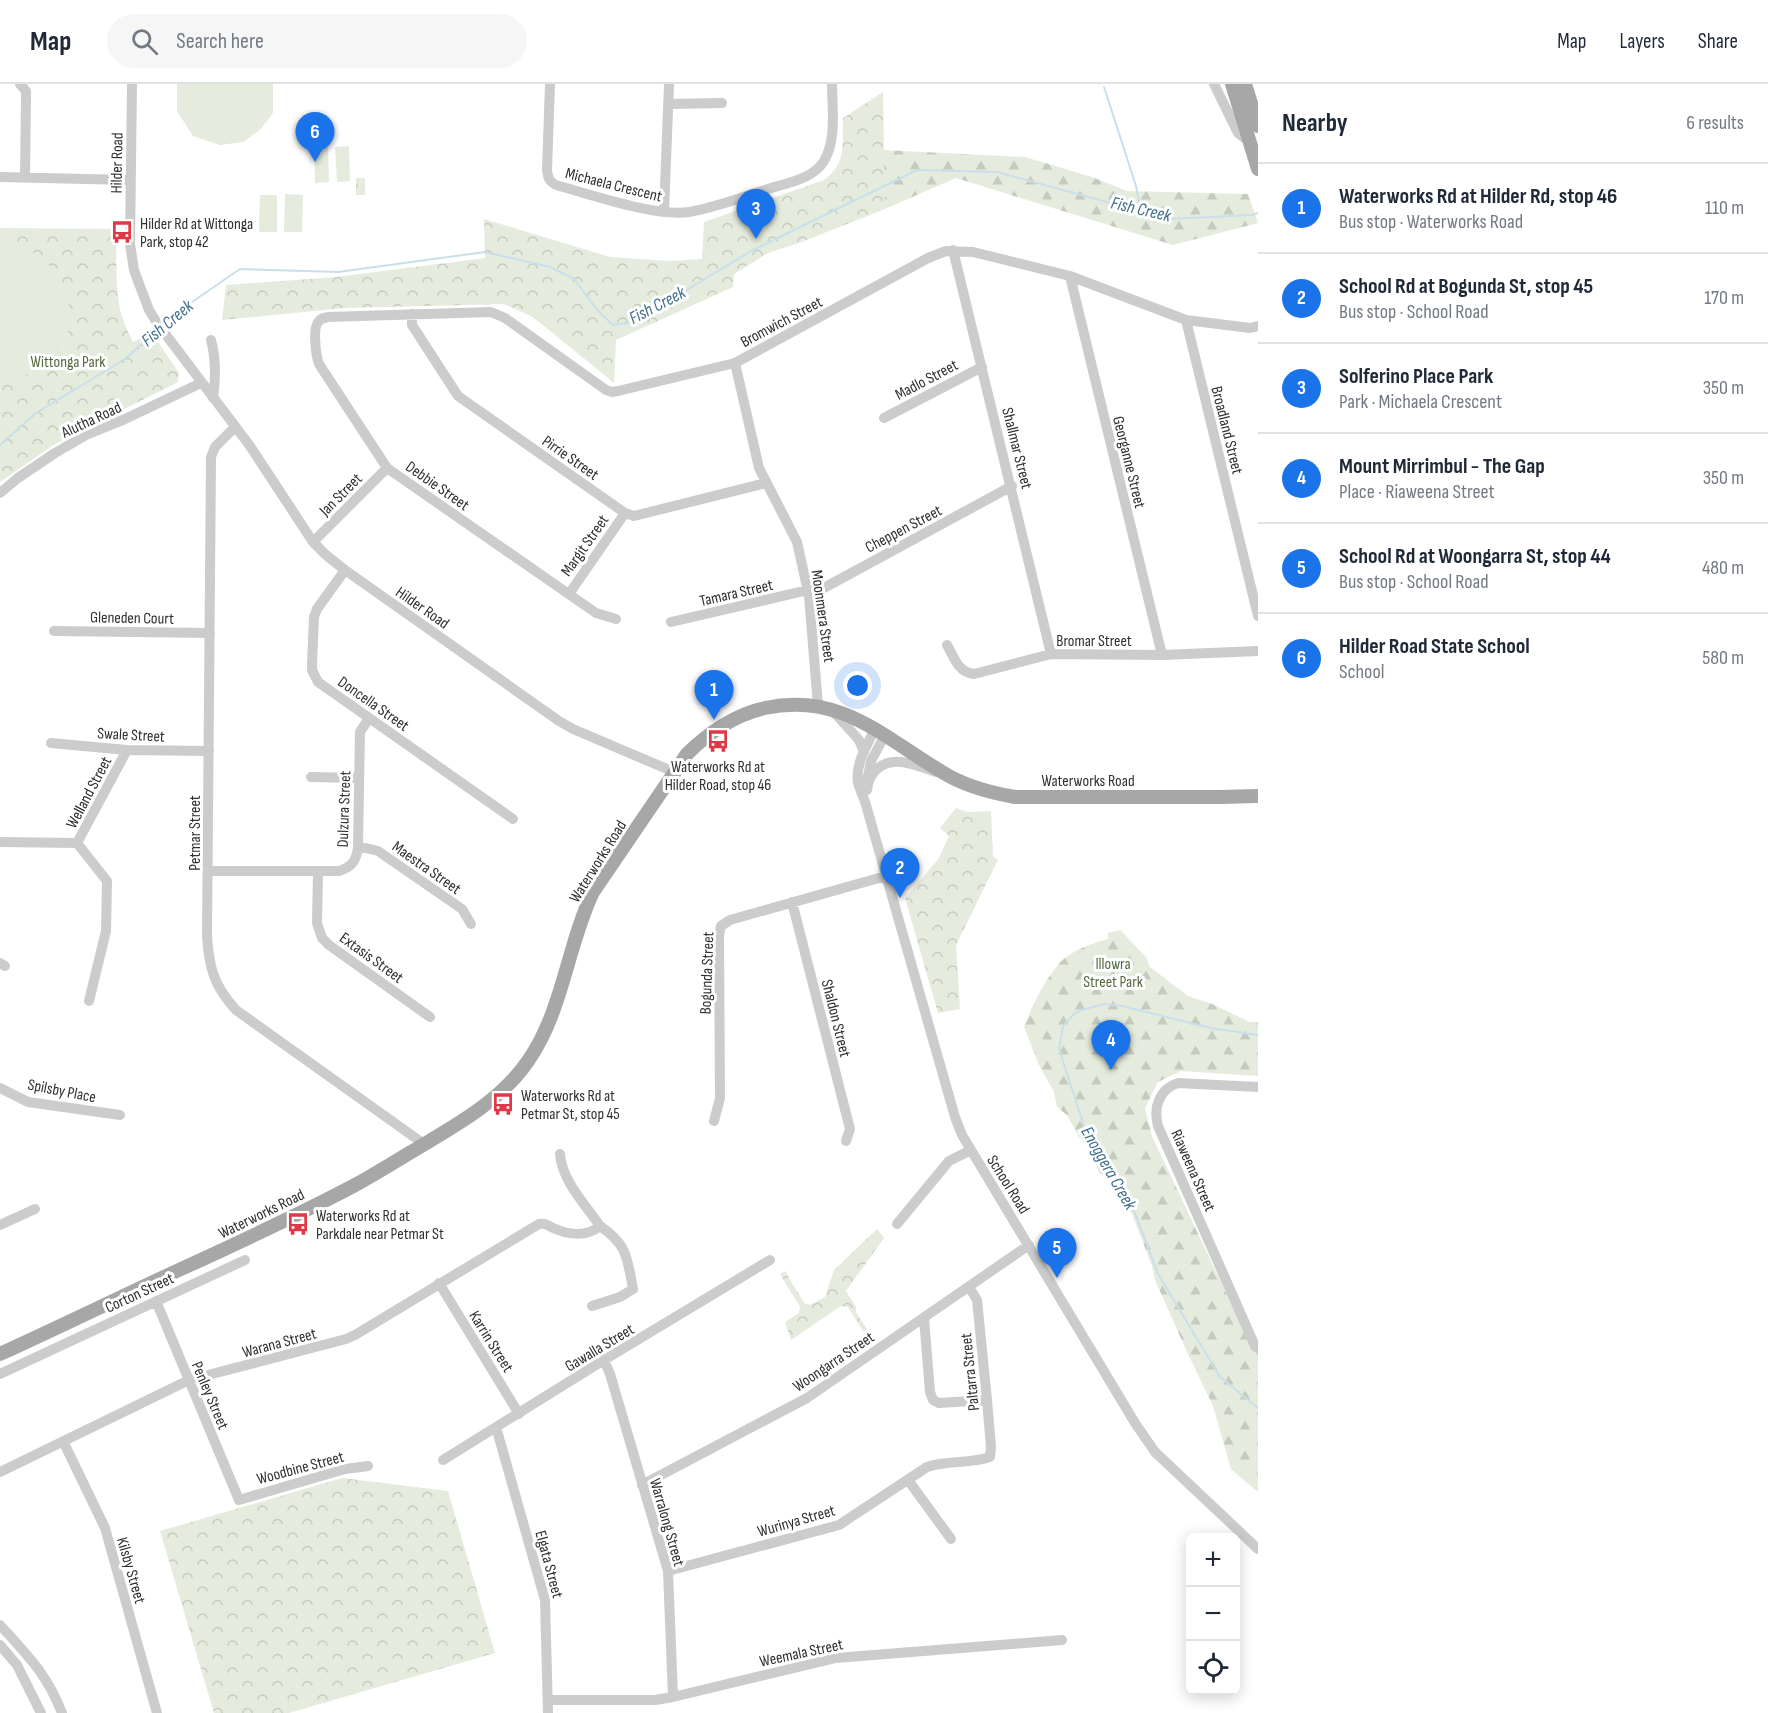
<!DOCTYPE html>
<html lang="en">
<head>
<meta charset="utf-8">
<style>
  body { margin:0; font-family:"Sofia Sans Condensed",sans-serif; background:#f6f6f7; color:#1f2937 }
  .controls { position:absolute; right:18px; bottom:18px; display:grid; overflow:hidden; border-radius:9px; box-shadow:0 3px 15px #0003 }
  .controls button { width:54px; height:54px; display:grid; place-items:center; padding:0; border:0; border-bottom:2px solid #e0e1e3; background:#fff; color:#1f2937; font:30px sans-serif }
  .you { position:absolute; left:858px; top:602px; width:21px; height:21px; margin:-15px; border:4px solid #fff; border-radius:50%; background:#1a73e8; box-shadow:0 0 0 9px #1a73e833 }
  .badge { display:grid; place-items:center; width:39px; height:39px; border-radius:50%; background:#1a73e8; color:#fff; font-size:20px; font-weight:700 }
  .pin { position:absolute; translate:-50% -50px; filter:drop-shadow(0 2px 3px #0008) }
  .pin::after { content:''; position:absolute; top:32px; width:21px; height:18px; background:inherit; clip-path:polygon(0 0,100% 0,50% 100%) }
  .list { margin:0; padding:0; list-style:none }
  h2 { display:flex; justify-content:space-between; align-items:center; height:78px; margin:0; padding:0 24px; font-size:26px }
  h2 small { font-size:20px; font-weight:400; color:#747a83 }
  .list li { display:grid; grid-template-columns:39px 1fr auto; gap:18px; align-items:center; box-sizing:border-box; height:90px; padding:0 24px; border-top:2px solid #e0e1e3 }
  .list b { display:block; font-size:22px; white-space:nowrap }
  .list p { margin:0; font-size:20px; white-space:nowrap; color:#747a83 }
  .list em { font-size:20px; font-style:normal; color:#747a83 }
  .icon { flex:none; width:33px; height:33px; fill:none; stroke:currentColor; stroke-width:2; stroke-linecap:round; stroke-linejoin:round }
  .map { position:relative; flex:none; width:1258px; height:1629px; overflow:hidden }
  header { display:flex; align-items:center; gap:36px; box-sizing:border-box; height:84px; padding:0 30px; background:#fff; border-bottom:2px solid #e0e1e3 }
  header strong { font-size:28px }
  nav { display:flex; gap:33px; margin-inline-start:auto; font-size:21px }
  .search { width:420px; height:54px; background:#f6f6f7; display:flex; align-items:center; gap:15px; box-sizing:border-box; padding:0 21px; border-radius:33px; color:#747a83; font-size:22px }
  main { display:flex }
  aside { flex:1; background:#fff }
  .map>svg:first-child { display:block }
</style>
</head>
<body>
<header>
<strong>Map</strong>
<div class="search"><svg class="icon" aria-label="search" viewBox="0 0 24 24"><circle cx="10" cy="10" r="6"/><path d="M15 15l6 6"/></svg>Search here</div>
<nav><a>Map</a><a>Layers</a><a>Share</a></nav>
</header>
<main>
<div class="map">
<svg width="1258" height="1629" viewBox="0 0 1258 1629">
  <defs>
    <pattern id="forest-firs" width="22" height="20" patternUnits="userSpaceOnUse" patternTransform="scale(1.5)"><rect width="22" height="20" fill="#e5ecdd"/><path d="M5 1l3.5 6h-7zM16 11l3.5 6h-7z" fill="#c5cbbe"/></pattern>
    <pattern id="park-crowns" width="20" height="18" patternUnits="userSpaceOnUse" patternTransform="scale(1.5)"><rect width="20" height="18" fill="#e5ecdd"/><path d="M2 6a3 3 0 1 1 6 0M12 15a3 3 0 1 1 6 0" fill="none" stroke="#c5cbbe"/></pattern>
  </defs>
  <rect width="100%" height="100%" fill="#fff"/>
  <!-- forest -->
  <path fill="url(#forest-firs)" d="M 883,66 L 1025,73 L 1092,93 L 1127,107 L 1248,110 L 1258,139 L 1173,161 L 956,94 L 885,125 Z
    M 1120,846 L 1146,873 L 1150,883 L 1188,912 L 1212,920 L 1250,938 L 1258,938 L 1258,992 L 1181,987 L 1158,998 L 1145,1024 L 1152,1052 L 1252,1264 L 1258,1269 L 1258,1408 L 1231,1385 L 1213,1322 L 1187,1268 L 1155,1196 L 1152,1182 L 1132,1130 L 1125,1122 L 1117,1105 L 1100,1089 L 1087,1061 L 1079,1053 L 1067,1031 L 1057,1023 L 1054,1008 L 1039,981 L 1024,943 C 1032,922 1043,899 1058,881 C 1068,868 1092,859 1108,855 L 1108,849 Z"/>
  <!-- park -->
  <path fill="url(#park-crowns)" d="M 883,8 L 885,125 L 799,159 L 768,169 L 734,190 L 733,203 L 616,256 L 614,299 L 533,233 L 504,220 L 345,224 L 222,236 L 226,201 L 336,193 L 485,174 L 484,135 L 610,173 L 670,177 L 702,175 L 704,138 L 824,96 C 847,79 842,61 843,34 Z
    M 356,94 L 365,94 L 365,111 L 356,111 Z
    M 0,144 L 116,145 C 117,173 114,210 123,236 C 126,244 130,251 133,258 L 152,249 L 179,289 L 178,298 L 55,360 L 0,398 Z
    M 956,724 L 967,728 L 991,727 L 993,772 L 998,776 L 956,861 L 960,925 L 938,929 L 905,814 L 939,774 L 949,752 L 940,744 Z
    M 877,1145 L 884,1154 L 846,1207 L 856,1223 L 856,1228 L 872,1253 L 877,1253 L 868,1260 L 868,1255 L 848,1223 L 841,1222 L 791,1256 L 785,1238 L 799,1229 L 800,1223 L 780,1190 L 785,1187 L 804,1219 L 810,1221 L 825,1213 L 834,1186 Z
    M 342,1394 L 448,1407 L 495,1569 L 289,1629 L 214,1629 L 160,1447 Z"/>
  <!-- pitch -->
  <path fill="#e5ecdd" d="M 177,0 L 273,0 L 273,29 L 260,46 L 243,58 L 220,61 L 193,52 L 177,27 Z
    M 349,62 L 350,97 L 337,98 L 335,63 Z
    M 328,63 L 329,98 L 315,99 L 314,64 Z
    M 285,110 L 303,111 L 302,148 L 284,148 Z
    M 260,111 L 277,111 L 277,148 L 259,148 Z
    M 0,161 C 10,162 22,163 32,168 C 57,182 77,219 68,248 C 64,262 35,287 22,293 C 15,296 7,298 0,301 Z"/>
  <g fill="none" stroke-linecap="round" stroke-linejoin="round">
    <!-- stream -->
    <path stroke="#cadeeb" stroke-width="2" d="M 1104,3 L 1136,102 L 1141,127
      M 163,241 L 176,229 L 240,185 L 338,188 L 485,168 L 550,183 L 574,195 L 598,227 L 613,241 L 634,238 L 751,167 L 917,86 L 997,88 L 1170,135 L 1252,131 L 1258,129
      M 0,361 L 36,329 L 125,275 L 157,246
      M 1258,951 L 1211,944 L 1122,922 L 1104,920 L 1082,926 L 1074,930 L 1063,942 L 1059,965 L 1086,1048 L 1130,1116 L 1158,1190 L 1220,1293 L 1258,1324"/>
    <!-- minor -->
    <path stroke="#ccc" stroke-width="10" d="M 20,0 L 26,7 L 26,14 L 25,94
      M 132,0 L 130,160 L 134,186 L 138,197 L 149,226 L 157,239 L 250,362 L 313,458 L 326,471 L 345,486 L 559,637 L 573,645 L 674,688
      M 550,0 L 547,86 C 548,95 550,99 559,102 C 593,111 655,133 689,128 C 715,124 742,113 768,105 C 787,99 813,95 824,77 C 837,55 832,24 832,0
      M 1214,0 L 1238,49 L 1250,58
      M 669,20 L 722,19
      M 0,93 L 130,96
      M 664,128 L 669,0
      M 953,166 L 1051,570
      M 1070,192 L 1162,571
      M 412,230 L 412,241 L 458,312 L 625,429 L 634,432 L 766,399
      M 1186,236 L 1258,532
      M 211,256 C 216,275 216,294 213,314
      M 735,279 L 759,384 L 797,458 L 809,512 L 818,622
      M 884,334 L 982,283
      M 235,343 L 215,363 L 211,373 L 207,852 C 209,884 214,902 236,926 L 424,1060
      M 0,409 L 18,394 L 55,369 L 88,350 L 125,335 L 201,299
      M 313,458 L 387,384
      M 345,486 L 317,525 L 314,533 L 312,580 L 312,586 L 318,598 L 513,735
      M 569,510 L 625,429
      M 809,512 L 1012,402
      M 616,535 L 596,529 L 387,384 L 319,280 C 316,272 312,243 319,237 C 321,234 324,234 328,233 L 491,228 L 505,234 L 606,306 L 612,308 L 618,307 L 735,279 L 928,174 L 946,167 L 973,168 L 1070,192 L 1186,236 L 1250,244 L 1258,242
      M 671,538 L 808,506
      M 54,547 L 210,549
      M 947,561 C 955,575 958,588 974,590 L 1051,570 L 1162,571 L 1258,567
      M 832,626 L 859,656 L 864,668
      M 875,645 C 867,661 855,680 858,699 C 860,706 864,714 866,721 L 955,1033 L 962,1051 L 1135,1339 L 1155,1368 L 1258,1465
      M 51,659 L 127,666 L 209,667
      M 311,693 L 359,694
      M 867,697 L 871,677 L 885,651
      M 867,706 C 868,698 870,691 877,685 C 894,670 917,682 936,688
      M 0,758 L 77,759 L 127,666
      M 77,759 L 107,797 L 106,847 L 89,917
      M 358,762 L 378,767 L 462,825 L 471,840
      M 208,787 L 339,787 C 352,783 357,776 358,762 L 360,648 L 369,634
      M 318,788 L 317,839 L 322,854 L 329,861 L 430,933
      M 792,818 L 850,1045 L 846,1057
      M 0,879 L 5,882
      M 1258,1003 L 1178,999 C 1159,1005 1153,1024 1158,1042 L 1255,1262 L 1258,1264
      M 0,1004 L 28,1018 L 120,1031
      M 714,1037 L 720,1014 L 719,851 L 721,842 L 730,836 L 886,792
      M 560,1070 C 562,1097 585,1120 600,1142
      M 897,1140 L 949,1077 L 971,1066
      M 0,1141 L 35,1125
      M 439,1199 L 519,1330
      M 156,1217 L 239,1416 L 345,1385 L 368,1382
      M 924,1234 L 930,1308 L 933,1316 L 939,1319 L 987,1316
      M 604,1276 L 610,1290 L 668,1487 L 673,1613
      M 0,1290 L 245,1176
      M 496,1343 L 545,1516 L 548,1629
      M 63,1357 L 105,1444 L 157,1629
      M 443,1376 L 604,1276 L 770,1176
      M 0,1388 L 189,1296 L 346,1255 L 355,1251 L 539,1140 C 546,1139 547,1141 553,1144 C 569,1151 587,1153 600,1142 C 628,1161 627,1174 633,1205 L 620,1213 L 592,1222
      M 908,1396 L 951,1455
      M 642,1401 L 807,1314 L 1029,1161
      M 668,1487 L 839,1441 L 927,1383 C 947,1376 970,1380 990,1373 L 991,1363 L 987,1316 L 977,1216 L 969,1203
      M 0,1541 C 27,1571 47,1590 62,1629
      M 0,1561 L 17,1581 L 41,1629
      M 548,1616 L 655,1616 L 673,1613 L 836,1574 L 1062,1556"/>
    <!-- major -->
    <path stroke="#a7a7a7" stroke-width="14" d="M 1232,0 L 1258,85
      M 1245,0 L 1258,42
      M 0,1270 C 61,1242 121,1213 181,1185 C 240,1158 299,1131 357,1100 C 375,1090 393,1079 411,1068 C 453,1043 500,1018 528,977 C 563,927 567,862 593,808 L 687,670 C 708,649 736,630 765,624 C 843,607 887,657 949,692 C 969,703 992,709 1015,713 L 1220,713 L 1258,712"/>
  </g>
  <!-- icons -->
  <defs>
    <g id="bus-bare" transform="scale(1.8)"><path d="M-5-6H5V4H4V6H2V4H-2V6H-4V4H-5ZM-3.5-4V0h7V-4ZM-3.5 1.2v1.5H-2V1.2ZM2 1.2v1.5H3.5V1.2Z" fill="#df3846" stroke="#fff" stroke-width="2.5" paint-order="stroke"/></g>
  </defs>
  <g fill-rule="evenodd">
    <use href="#bus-bare" x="122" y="148"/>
    <use href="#bus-bare" x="718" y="657"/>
    <use href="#bus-bare" x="503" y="1020"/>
    <use href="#bus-bare" x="298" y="1140"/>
  </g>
  <g text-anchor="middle" stroke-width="6" stroke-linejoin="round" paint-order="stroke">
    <!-- street labels -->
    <g font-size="16" fill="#2f2f2f" stroke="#fff">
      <text transform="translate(116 79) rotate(-89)" y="6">Hilder Road</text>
      <text transform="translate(614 100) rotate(14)" y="6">Michaela Crescent</text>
      <text transform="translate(781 237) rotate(-28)" y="6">Bromwich Street</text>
      <text transform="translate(926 295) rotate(-28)" y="6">Madlo Street</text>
      <text transform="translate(91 335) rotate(-25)" y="6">Alutha Road</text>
      <text transform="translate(1228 346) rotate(76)" y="6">Broadland Street</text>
      <text transform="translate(1018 364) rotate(76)" y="6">Shallmar Street</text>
      <text transform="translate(571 373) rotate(35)" y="6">Pirrie Street</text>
      <text transform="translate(1130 378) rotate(76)" y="6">Georganne Street</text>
      <text transform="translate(438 401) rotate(35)" y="6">Debbie Street</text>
      <text transform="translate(340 410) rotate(-45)" y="6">Jan Street</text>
      <text transform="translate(903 444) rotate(-28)" y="6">Cheppen Street</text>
      <text transform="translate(584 461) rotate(-55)" y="6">Margit Street</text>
      <text transform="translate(736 508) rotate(-13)" y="6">Tamara Street</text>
      <text transform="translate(423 523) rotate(35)" y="6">Hilder Road</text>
      <text transform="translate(824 532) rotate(82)" y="6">Moonmera Street</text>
      <text transform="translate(132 533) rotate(1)" y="6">Gleneden Court</text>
      <text x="1094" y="562">Bromar Street</text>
      <text transform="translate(374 619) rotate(35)" y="6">Doncella Street</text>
      <text transform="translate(131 650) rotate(3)" y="6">Swale Street</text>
      <text x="1088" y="702">Waterworks Road</text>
      <text transform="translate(88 708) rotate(-62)" y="6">Welland Street</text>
      <text transform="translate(343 725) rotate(-88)" y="6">Dulzura Street</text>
      <text transform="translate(194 749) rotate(-90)" y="6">Petmar Street</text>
      <text transform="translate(597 777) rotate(-58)" y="6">Waterworks Road</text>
      <text transform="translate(427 783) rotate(35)" y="6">Maestra Street</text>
      <text transform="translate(372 873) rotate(36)" y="6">Extasis Street</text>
      <text transform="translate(706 889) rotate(-88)" y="6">Bogunda Street</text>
      <text transform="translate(837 934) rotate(76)" y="6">Shaldon Street</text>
      <text transform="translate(62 1006) rotate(11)" y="6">Spilsby Place</text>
      <text transform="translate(1194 1086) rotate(66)" y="6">Riaweena Street</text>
      <text transform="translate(1009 1100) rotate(58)" y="6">School Road</text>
      <text transform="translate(261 1129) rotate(-26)" y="6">Waterworks Road</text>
      <text transform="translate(139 1208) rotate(-25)" y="6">Corton Street</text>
      <text transform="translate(492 1257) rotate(58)" y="6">Karrin Street</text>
      <text transform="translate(279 1258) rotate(-15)" y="6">Warana Street</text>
      <text transform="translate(599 1263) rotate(-31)" y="6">Gawalla Street</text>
      <text transform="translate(833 1277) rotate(-34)" y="6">Woongarra Street</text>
      <text transform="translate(969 1288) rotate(-96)" y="6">Paltarra Street</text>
      <text transform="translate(211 1311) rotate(67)" y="6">Penley Street</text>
      <text transform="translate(300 1383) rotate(-15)" y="6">Woodbine Street</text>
      <text transform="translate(796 1436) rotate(-16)" y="6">Wurinya Street</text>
      <text transform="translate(668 1438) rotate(74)" y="6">Warralong Street</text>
      <text transform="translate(550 1480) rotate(75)" y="6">Elgata Street</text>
      <text transform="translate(132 1486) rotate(74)" y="6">Kilsby Street</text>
      <text transform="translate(801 1568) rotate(-12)" y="6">Weemala Street</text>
    </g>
    <!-- poi labels -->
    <g font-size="16" fill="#2f2f2f" stroke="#fff" text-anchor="start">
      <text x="140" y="145">Hilder Rd at Wittonga<tspan x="140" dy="18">Park, stop 42</tspan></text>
      <text x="718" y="688" text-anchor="middle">Waterworks Rd at<tspan x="718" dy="18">Hilder Road, stop 46</tspan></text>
      <text x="521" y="1017">Waterworks Rd at<tspan x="521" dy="18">Petmar St, stop 45</tspan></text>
      <text x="316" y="1137">Waterworks Rd at<tspan x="316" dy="18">Parkdale near Petmar St</tspan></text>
    </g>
    <!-- park labels -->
    <g font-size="16" fill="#52693e" stroke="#fff">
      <text x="68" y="283">Wittonga Park</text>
      <text x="1113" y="885">Illowra<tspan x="1113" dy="18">Street Park</tspan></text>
    </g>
    <!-- water labels -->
    <g font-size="18" font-style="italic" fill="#40708e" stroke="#fff">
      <text transform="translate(1141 125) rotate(13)" y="6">Fish Creek</text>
      <text transform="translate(657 221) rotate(-28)" y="6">Fish Creek</text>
      <text transform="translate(167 239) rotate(-40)" y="6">Fish Creek</text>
      <text transform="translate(1109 1084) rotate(60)" y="6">Enoggera Creek</text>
    </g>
  </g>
</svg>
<div class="controls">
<button>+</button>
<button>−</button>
<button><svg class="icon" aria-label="locate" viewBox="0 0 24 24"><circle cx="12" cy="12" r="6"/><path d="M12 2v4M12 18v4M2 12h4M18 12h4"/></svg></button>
</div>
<div class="you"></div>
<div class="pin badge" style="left:714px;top:636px">1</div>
<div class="pin badge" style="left:900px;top:814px">2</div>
<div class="pin badge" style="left:756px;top:155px">3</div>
<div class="pin badge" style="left:1111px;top:986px">4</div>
<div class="pin badge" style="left:1057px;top:1194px">5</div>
<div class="pin badge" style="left:315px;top:78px">6</div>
</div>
<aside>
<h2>Nearby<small>6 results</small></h2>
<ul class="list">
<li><span class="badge">1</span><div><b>Waterworks Rd at Hilder Rd, stop 46</b><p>Bus stop · Waterworks Road</p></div><em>110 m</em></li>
<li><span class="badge">2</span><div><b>School Rd at Bogunda St, stop 45</b><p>Bus stop · School Road</p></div><em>170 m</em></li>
<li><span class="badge">3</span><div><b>Solferino Place Park</b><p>Park · Michaela Crescent</p></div><em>350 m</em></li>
<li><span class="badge">4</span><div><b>Mount Mirrimbul - The Gap</b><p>Place · Riaweena Street</p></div><em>350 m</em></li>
<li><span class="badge">5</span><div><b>School Rd at Woongarra St, stop 44</b><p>Bus stop · School Road</p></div><em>480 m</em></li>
<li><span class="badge">6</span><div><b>Hilder Road State School</b><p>School</p></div><em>580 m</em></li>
</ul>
</aside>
</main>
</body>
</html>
